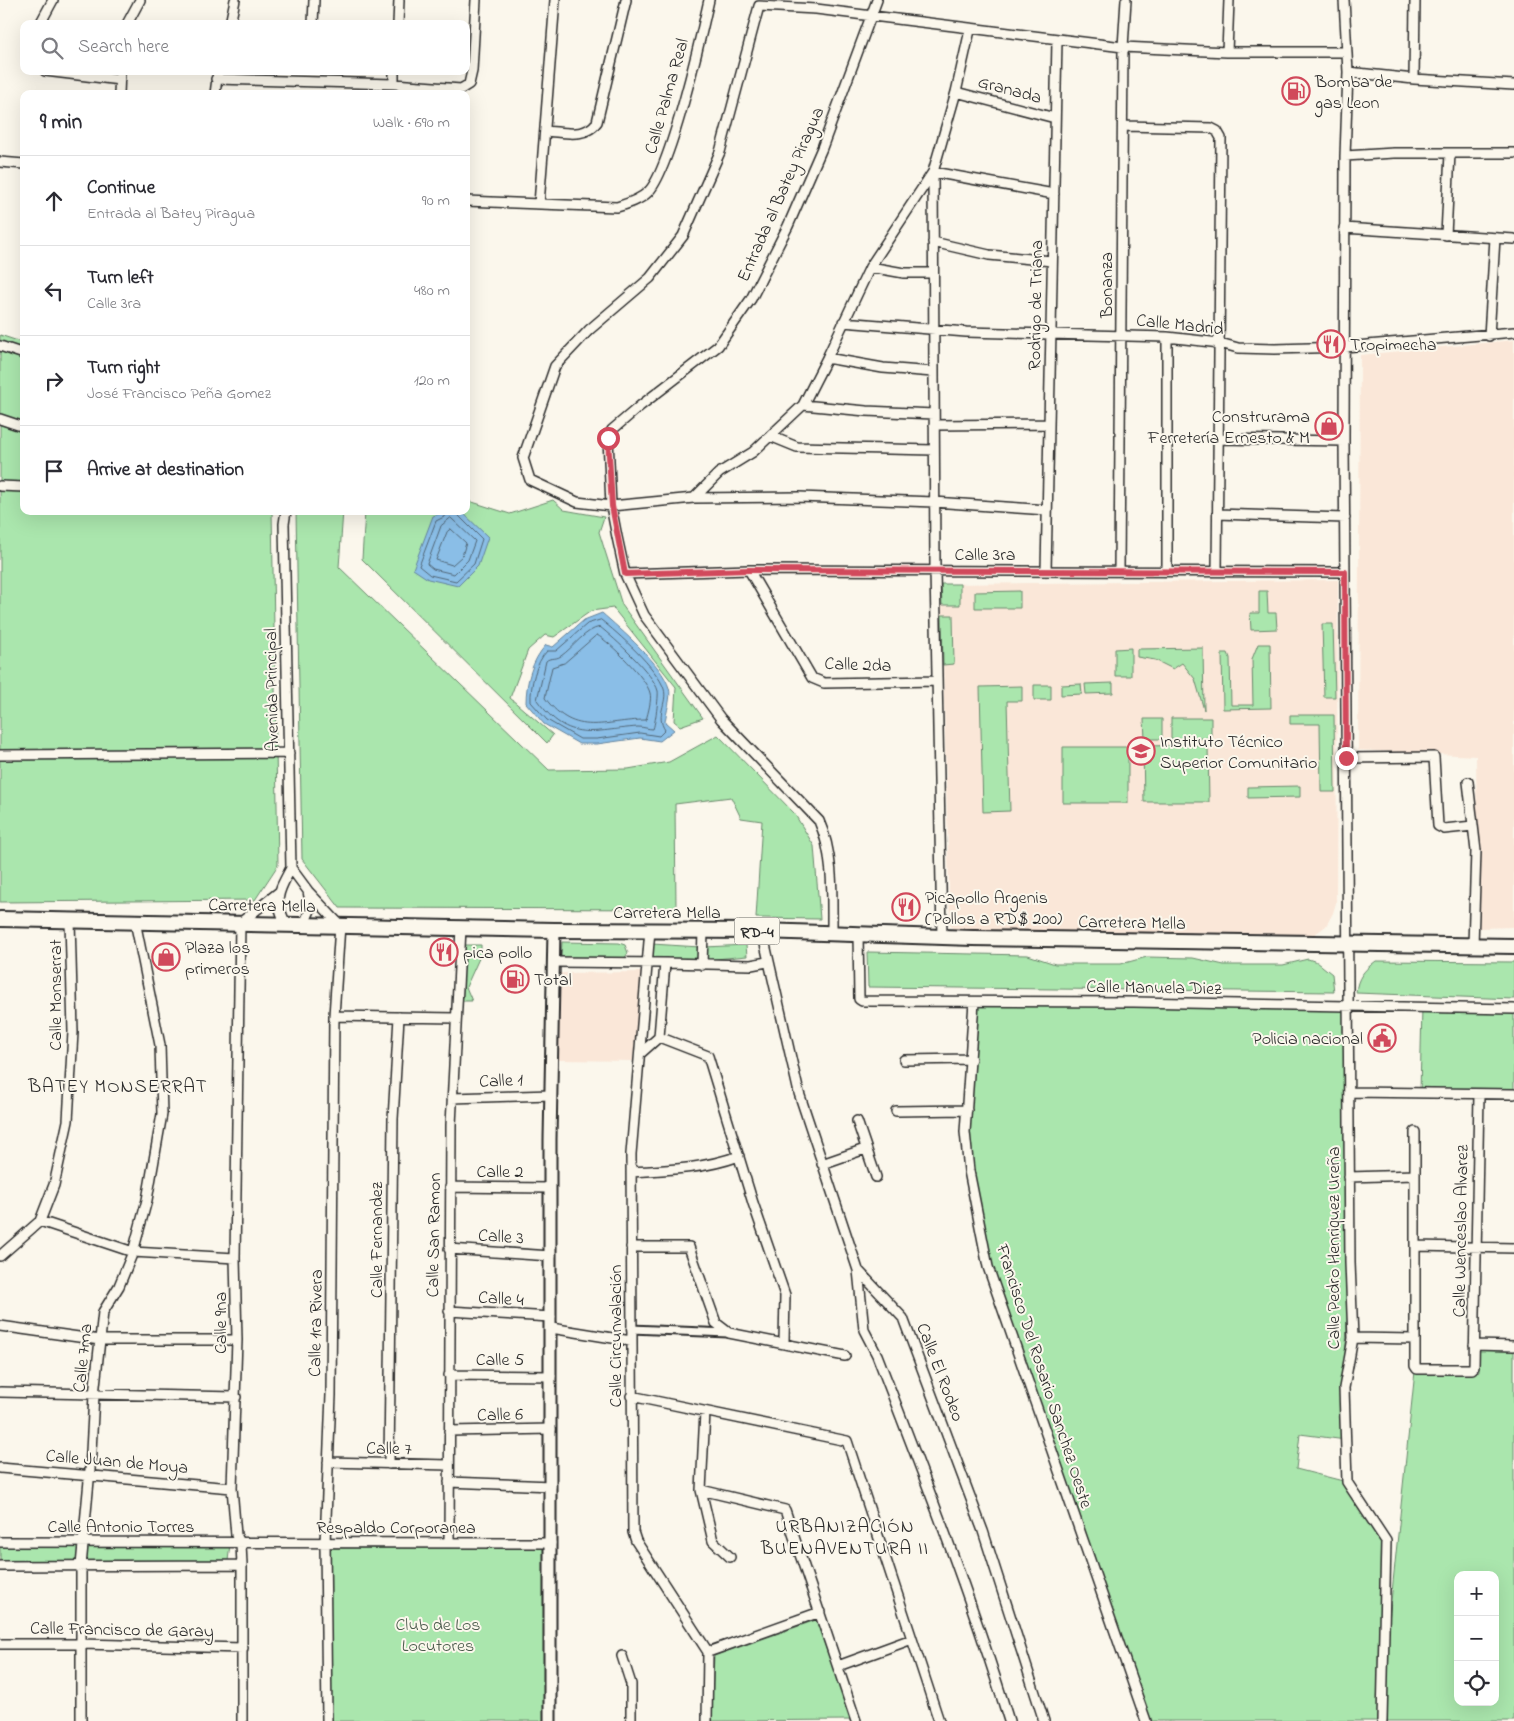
<!DOCTYPE html>
<html lang="en">
<head>
<meta charset="utf-8">
<style>
  body { margin:0; font-family:"Indie Flower",sans-serif; background:#f2f2f3; color:#2b2b33 }
  .controls { position:absolute; right:15px; bottom:15px; display:grid; overflow:hidden; border-radius:10px; box-shadow:0 5px 20px #0002 }
  .controls button { width:45px; height:45px; display:grid; place-items:center; padding:0; border:0; border-bottom:1px solid #e1e1e2; background:#fff; color:#2b2b33; font:25px sans-serif }
  .stop { position:absolute; width:15px; height:15px; margin:-11px; border:4px solid #d1495b; border-radius:50%; background:#fff }
  .stop.end { background:#d1495b; border-color:#fff; box-shadow:0 1px 5px #0008 }
  .list { margin:0; padding:0; list-style:none }
  h2 { display:flex; justify-content:space-between; align-items:center; height:65px; margin:0; padding:0 20px; font-size:21px }
  h2 small { font-size:16px; font-weight:400; color:#7c7c81 }
  .list li { display:grid; grid-template-columns:32px 1fr auto; gap:15px; align-items:center; box-sizing:border-box; height:90px; padding:0 20px; border-top:1px solid #e1e1e2 }
  .list b { display:block; font-size:19px; white-space:nowrap }
  .list p { margin:0; font-size:16px; white-space:nowrap; color:#7c7c81 }
  .list em { font-size:16px; font-style:normal; color:#7c7c81 }
  .icon { flex:none; width:28px; height:28px; fill:none; stroke:currentColor; stroke-width:2; stroke-linecap:round; stroke-linejoin:round }
  .map { position:relative; flex:none; width:1514px; height:1721px; overflow:hidden }
  .search { position:absolute; background:#fff; box-shadow:0 5px 20px #0002; left:20px; top:20px; width:450px; height:55px; display:flex; align-items:center; gap:12px; box-sizing:border-box; padding:0 18px; border-radius:10px; color:#7c7c81; font-size:19px }
  .panel { position:absolute; background:#fff; box-shadow:0 5px 20px #0002; left:20px; top:90px; width:450px; height:425px; border-radius:10px }
  .map>svg:first-child { display:block }
</style>
</head>
<body>
<div class="map">
<svg width="1514" height="1721" viewBox="0 0 1514 1721">
  <rect width="100%" height="100%" fill="#fbf7ec"/>
  <filter id="ink" filterUnits="userSpaceOnUse"><feTurbulence type="fractalNoise" baseFrequency=".02" numOctaves="2"/><feDisplacementMap in="SourceGraphic" scale="10" xChannelSelector="R" yChannelSelector="G"/><feConvolveMatrix kernelMatrix="1 2 1 2 8 2 1 2 1" color-interpolation-filters="sRGB"/></filter>
  <g filter="url(#ink)">
    <!-- built -->
    <path fill="#fae7d8" d="M 1514,340 L 1514,927 L 1478,928 L 1476,756 L 1358,750 L 1360,355 Z
      M 1338,580 L 1336,903 L 1333,913 L 1326,926 L 1311,937 L 956,932 L 953,929 L 950,925 L 941,584 Z
      M 642,972 L 633,1061 L 559,1060 L 559,973 Z"/>
    <!-- green -->
    <path fill="#aae6ad" stroke="#6a886c" fill-rule="evenodd" d="M 0,335 L 24,343 L 24,511 L 272,511 L 278,865 L 255,900 L 0,902 Z
      M 466,500 L 510,514 L 553,500 L 564,510 L 604,517 L 599,532 L 622,605 L 703,718 L 680,726 L 674,721 L 676,687 L 613,608 L 591,611 L 554,637 L 545,635 L 528,650 L 510,698 L 553,735 L 547,743 L 362,559 L 365,511 L 466,511 Z
      M 296,511 L 343,511 L 339,567 L 549,770 L 628,769 L 669,762 L 718,735 L 794,813 L 814,846 L 820,919 L 756,918 L 762,821 L 741,818 L 731,797 L 675,804 L 676,909 L 340,908 L 302,859 Z
      M 941,584 L 960,584 L 960,605 L 942,605 Z
      M 1020,591 L 1020,608 L 975,608 L 975,592 Z
      M 1259,591 L 1267,591 L 1268,613 L 1276,613 L 1277,629 L 1251,630 L 1250,613 L 1259,613 Z
      M 942,615 L 953,615 L 954,664 L 943,665 Z
      M 1322,624 L 1333,624 L 1335,697 L 1324,697 Z
      M 1258,644 L 1270,644 L 1271,708 L 1223,709 L 1222,653 L 1228,653 L 1230,658 L 1231,705 L 1253,705 L 1252,659 Z
      M 1131,648 L 1131,676 L 1115,676 L 1115,649 Z
      M 1203,648 L 1204,710 L 1195,679 L 1182,663 L 1173,669 L 1155,660 L 1137,657 L 1137,649 Z
      M 1113,683 L 1113,693 L 1086,694 L 1085,684 Z
      M 1081,684 L 1082,694 L 1061,695 L 1061,685 Z
      M 1034,685 L 1051,685 L 1051,700 L 1034,700 Z
      M 1022,686 L 1022,701 L 1007,701 L 1010,811 L 983,812 L 980,687 Z
      M 1290,715 L 1334,715 L 1335,792 L 1321,792 L 1320,724 L 1290,724 Z
      M 1171,718 L 1211,718 L 1211,738 L 1171,739 Z
      M 1144,719 L 1162,719 L 1162,739 L 1145,739 Z
      M 1208,745 L 1209,802 L 1144,802 L 1143,746 Z
      M 1063,747 L 1128,747 L 1128,803 L 1063,803 Z
      M 1300,786 L 1300,797 L 1248,798 L 1248,787 Z
      M 562,942 L 619,943 L 625,945 L 628,953 L 624,959 L 561,959 Z
      M 652,944 L 700,947 L 699,960 L 651,958 Z
      M 463,945 L 481,945 L 481,954 L 466,987 L 472,1001 L 461,1001 Z
      M 746,945 L 747,956 L 705,960 L 705,947 Z
      M 867,952 L 1028,955 L 1055,964 L 1121,964 L 1147,957 L 1193,958 L 1224,965 L 1283,965 L 1308,959 L 1317,962 L 1332,974 L 1334,992 L 868,987 Z
      M 1376,961 L 1514,962 L 1514,999 L 1356,993 C 1357,978 1364,970 1376,961 Z
      M 974,1002 L 1349,1006 L 1350,1263 L 1344,1387 L 1346,1440 L 1300,1434 L 1296,1469 L 1347,1482 L 1386,1541 L 1384,1669 L 1415,1371 L 1479,1372 L 1479,1342 L 1514,1344 L 1514,1721 L 1145,1721 L 988,1267 L 965,1132 ZM 1458,1575 L 1495,1575 L 1495,1702 L 1458,1702 Z
      M 1422,1007 L 1514,1008 L 1514,1094 L 1420,1093 Z
      M 0,1542 L 230,1544 L 228,1561 L 0,1561 Z
      M 330,1548 L 547,1548 L 546,1721 L 331,1721 Z
      M 816,1620 L 852,1720 L 711,1721 L 714,1656 Z"/>
    <!-- water -->
    <path fill="#8abee7" stroke="#64839c" d="M 448,511 L 461,511 L 488,537 L 478,566 L 458,586 L 428,579 L 413,569 L 433,516 Z
      M 602,613 C 621,630 662,664 669,688 C 672,696 666,713 665,722 L 674,730 L 660,741 L 640,738 L 597,744 L 579,744 L 544,724 L 526,703 C 526,682 532,660 546,645 L 553,647 L 584,620 Z"/>
    <g fill="none" stroke-linecap="round" stroke-linejoin="round">
      <!-- shore -->
      <path stroke="#516676" stroke-width="1" d="M 445,511 L 444,517 L 436,521 L 419,566 L 430,575 L 456,581 L 474,564 L 482,539 L 459,516 L 458,511
        M 451,518 L 475,541 L 468,560 L 454,574 L 433,569 L 427,564 L 441,526 Z
        M 451,529 L 466,543 L 462,556 L 452,565 L 436,560 L 447,532 Z
        M 601,620 C 618,633 658,669 664,689 C 668,703 655,715 665,730 L 659,736 L 640,733 L 597,739 L 580,739 L 547,720 L 531,702 C 530,686 536,662 547,651 L 556,651 L 587,624 Z
        M 600,627 C 614,638 654,674 658,691 C 659,696 655,725 653,729 C 648,729 644,727 638,727 C 593,730 569,744 537,700 L 546,661 C 550,657 555,660 561,656 C 574,647 584,630 600,627 Z
        M 597,635 C 610,642 647,679 650,693 C 652,699 648,713 646,720 C 604,720 576,739 545,698 L 552,667 L 564,663 Z"/>
      <!-- pedestrian casing -->
      <g stroke="#2b2b2b" stroke-width="11">
        <path id="pedestrian" d="M 631,1329 L 728,1333"/>
      </g>
      <!-- minor casing -->
      <g stroke="#2b2b2b" stroke-width="12">
        <path id="minor" d="M 1344,0 L 1348,72 L 1345,156 L 1344,441 L 1350,1263 L 1353,1338 L 1344,1388 L 1347,1482 L 1386,1541 L 1382,1721
          M 40,24 L 53,0
          M 127,24 L 140,0
          M 230,24 L 235,0
          M 313,24 L 314,0
          M 398,24 L 399,0
          M 1227,52 L 1229,0
          M 45,71 L 120,80
          M 1348,72 L 1414,79 L 1514,85
          M 216,79 L 394,84 L 461,89 L 469,84 L 472,71 L 476,0
          M 1414,79 L 1415,0
          M 394,84 L 394,71
          M 956,92 L 1055,118
          M 119,94 L 120,71
          M 215,94 L 218,71
          M 1124,126 L 1211,128 L 1217,131 L 1221,138 L 1217,571
          M 545,131 C 564,132 585,139 597,122 L 626,0
          M 1345,156 L 1394,153 L 1514,153
          M 0,162 L 24,164
          M 466,201 L 617,207 C 627,204 640,200 648,192 C 670,172 701,36 709,0
          M 539,204 L 555,0
          M 1344,228 L 1514,239
          M 1446,235 L 1450,153
          M 933,242 L 989,255 L 1052,261
          M 870,267 L 904,273 L 932,273
          M 843,322 L 966,332 L 1167,337 L 1220,343 L 1238,348 L 1275,349 L 1345,347 L 1514,332
          M 1489,336 L 1495,238
          M 0,346 L 24,354
          M 827,358 L 883,368 L 933,372
          M 803,405 L 866,411 L 934,414
          M 0,419 L 24,427
          M 934,425 L 1049,424
          M 770,436 L 797,447 L 934,450
          M 1219,439 L 1344,441
          M 0,486 L 24,487
          M 694,498 L 719,473 L 753,452 L 803,405 L 827,358 L 870,267 L 933,172 L 1054,194
          M 1047,510 L 934,502 L 799,497 L 694,498 L 611,506 L 577,502 L 530,480 L 523,458 L 555,366 L 589,330 L 650,278 L 683,236 L 720,152 L 759,6 L 816,9 L 1123,47 L 1227,52 L 1346,52
          M 1218,514 L 1345,518
          M 749,570 L 812,678 L 824,683 L 937,681
          M 1046,571 L 1057,40
          M 1119,571 L 1123,47 L 1126,0
          M 1167,571 L 1167,337
          M 625,574 L 749,570 L 1345,572
          M 0,755 L 289,753
          M 1346,758 L 1434,757 L 1438,826 L 1444,829 L 1473,826
          M 1468,782 L 1476,851 L 1473,945
          M 291,868 L 308,891 L 340,925 L 334,1016 L 331,1395 L 325,1543 L 327,1721
          M 286,924 C 273,898 278,893 291,868 L 284,524 L 286,511
          M 304,924 L 311,908 L 308,891
          M 650,930 L 631,1154 L 633,1532 L 636,1541 L 708,1652 L 707,1721
          M 762,931 L 799,1093 L 858,1270 L 903,1318 L 983,1531 L 1044,1721
          M 832,933 C 832,896 834,854 819,821 L 721,719 L 644,615 L 625,574 L 617,537 L 611,506 L 608,438 L 612,430 L 640,406 L 718,346 L 751,299 L 788,226 L 822,148 L 877,0
          M 858,934 L 859,999 L 862,1001 L 1134,1002 L 1514,1009
          M 942,937 L 935,570 L 933,172 L 956,92 L 970,30
          M 553,962 L 665,963 L 659,1037 L 641,1053
          M 665,963 L 751,965 L 767,962
          M 702,965 L 703,931
          M 974,1002 L 965,1132 L 969,1171 L 988,1267 L 1146,1721
          M 334,1016 L 455,1018
          M 659,1037 L 708,1056 L 753,1203 L 785,1295 L 784,1342
          M 904,1060 L 971,1059
          M 1350,1092 L 1514,1094
          M 452,1098 L 551,1095
          M 896,1111 L 967,1110
          M 857,1121 L 876,1177
          M 1415,1132 L 1415,1366 L 1417,1369 L 1472,1369 L 1474,1367 L 1479,1094
          M 822,1164 L 865,1149
          M 631,1172 C 668,1170 703,1169 739,1156
          M 1349,1177 L 1415,1175
          M 450,1187 L 550,1188
          M 40,1221 L 133,1252 L 235,1258
          M 1415,1246 L 1514,1248
          M 631,1247 L 689,1247 L 716,1323 L 729,1333 L 845,1356
          M 449,1249 L 551,1256
          M 0,1256 L 40,1221 L 54,1185 L 68,1121 L 73,1032 L 70,921
          M 858,1270 L 864,1330 L 877,1355 C 924,1476 971,1597 1009,1721
          M 449,1311 L 551,1317
          M 0,1326 L 100,1340 L 237,1340
          M 551,1328 L 631,1341
          M 1353,1338 L 1415,1339
          M 1474,1345 L 1514,1346
          M 449,1375 L 551,1376
          M 0,1392 L 236,1397
          M 631,1396 L 847,1441 L 939,1721
          M 705,1412 L 701,1490 L 713,1541 L 730,1557
          M 449,1431 L 551,1429
          M 328,1462 L 449,1465
          M 389,1464 L 393,1119 L 399,1017
          M 0,1468 L 232,1488
          M 449,1482 L 551,1486
          M 701,1490 L 785,1510 L 856,1721
          M 0,1542 L 551,1543
          M 449,1543 L 451,1125 L 461,928
          M 0,1566 L 242,1565
          M 0,1644 L 81,1644 L 243,1648
          M 708,1652 L 820,1612
          M 622,1656 L 631,1684 L 631,1721
          M 838,1666 L 912,1639
          M 81,1721 L 81,1566 L 90,1470 L 94,1395 L 103,1312 L 119,1286 L 133,1252 L 147,1200 L 162,1114 L 160,1045 L 135,921
          M 242,1721 L 242,1565 L 241,1544 L 236,1535 L 232,1488 L 237,1340 L 235,1258 L 240,923 L 279,892"/>
      </g>
      <!-- tertiary casing -->
      <g stroke="#2b2b2b" stroke-width="15">
        <path id="tertiary" d="M 550,1721 L 550,1139 L 554,930"/>
      </g>
      <!-- primary casing -->
      <g stroke="#2b2b2b" stroke-width="18">
        <path id="primary" d="M 0,919 L 554,930 L 762,931 L 973,938 L 1514,946"/>
      </g>
      <!-- pedestrian -->
      <use href="#pedestrian" stroke="#fbf7ec" stroke-width="7"/>
      <!-- minor -->
      <use href="#minor" stroke="#fbf7ec" stroke-width="9"/>
      <!-- tertiary -->
      <use href="#tertiary" stroke="#fbf7ec" stroke-width="11"/>
      <!-- primary -->
      <use href="#primary" stroke="#fbf7ec" stroke-width="14"/>
    </g>
  </g>
  <g fill="none" stroke-linecap="round" stroke-linejoin="round" filter="url(#ink)">
    <!-- route -->
    <path stroke="#d1495b" stroke-width="6" d="M 608,438 L 612,506 L 625,574 L 749,570 L 1345,572 L 1346,758"/>
  </g>
  <!-- icons -->
  <defs>
    <g id="fuel-ring" transform="scale(1.4375)"><circle r="9.5" fill="#fbf7ec" stroke="#d1495b" stroke-width="1.5"/><path d="M-5.5-6h7V0h2V4h1.3V-2.5L3-4.5l.8-.8L6-3V5H2.5V1h-1V6h-7ZM-4.2-4.7v3.2H.2V-4.7Z" fill="#d1495b"/></g>
    <g id="restaurant-ring" transform="scale(1.4375)"><circle r="9.5" fill="#fbf7ec" stroke="#d1495b" stroke-width="1.5"/><path d="M-5-6h1v4h1v-4h1v4h1v-4h1v5L-1.5 .5V6h-2V.5L-5-1ZM5-6V6H3V1.5H1.5Q1.5-4 5-6Z" fill="#d1495b"/></g>
    <g id="shop-ring" transform="scale(1.4375)"><circle r="9.5" fill="#fbf7ec" stroke="#d1495b" stroke-width="1.5"/><path d="M-5-2.5h2.3a2.7 3.5 0 0 1 5.4 0H5L5.5 6h-11ZM-1.5-2.5h3a1.5 2.3 0 0 0-3 0Z" fill="#d1495b"/></g>
    <g id="university-ring" transform="scale(1.4375)"><circle r="9.5" fill="#fbf7ec" stroke="#d1495b" stroke-width="1.5"/><path d="M0-5L7-2L0 1L-7-2ZM-4 1L0 2.5L4 1V4Q0 6-4 4Z" fill="#d1495b"/></g>
    <g id="civic-ring" transform="scale(1.4375)"><circle r="9.5" fill="#fbf7ec" stroke="#d1495b" stroke-width="1.5"/><path d="M-.6-6.5H3V-4.5H.6V-3L4-1V1h2V6H-6V1h2V-1L-.6-3ZM-1.2 2.5V6h2.4V2.5Z" fill="#d1495b"/></g>
  </defs>
  <g fill-rule="evenodd">
    <use href="#fuel-ring" x="1296" y="91"/>
    <use href="#restaurant-ring" x="1331" y="344"/>
    <use href="#shop-ring" x="1329" y="426"/>
    <use href="#university-ring" x="1141" y="751"/>
    <use href="#restaurant-ring" x="906" y="907"/>
    <use href="#restaurant-ring" x="444" y="952"/>
    <use href="#shop-ring" x="166" y="957"/>
    <use href="#fuel-ring" x="515" y="979"/>
    <use href="#civic-ring" x="1382" y="1038"/>
  </g>
  <g text-anchor="middle" stroke-width="4" stroke-linejoin="round" paint-order="stroke">
    <!-- shield labels -->
    <rect fill="#fbf7ec" stroke="#696865" stroke-width="1" x="734.5" y="917.5" width="45" height="27" rx="4"/>
    <g font-size="16" font-weight="bold" fill="#2b2b2b">
      <text x="757" y="937">RD-4</text>
    </g>
    <!-- poi labels -->
    <g font-size="18" fill="#2b2b2b" stroke="#fbf7ec" text-anchor="start">
      <text x="1315" y="87">Bomba de<tspan x="1315" dy="21">gas Leon</tspan></text>
      <text x="1350" y="350">Tropimecha</text>
      <text x="1310" y="422" text-anchor="end">Construrama<tspan x="1310" dy="21">Ferretería Ernesto &amp; M</tspan></text>
      <text x="1160" y="747">Instituto Técnico<tspan x="1160" dy="21">Superior Comunitario</tspan></text>
      <text x="925" y="903">Picapollo Argenis<tspan x="925" dy="21">(Pollos a RD$ 200)</tspan></text>
      <text x="185" y="953">Plaza los<tspan x="185" dy="21">primeros</tspan></text>
      <text x="463" y="958">pica pollo</text>
      <text x="534" y="985">Total</text>
      <text x="1363" y="1044" text-anchor="end">Policia nacional</text>
    </g>
    <!-- street labels -->
    <g font-size="18" fill="#2b2b2b" stroke="#fbf7ec">
      <text transform="translate(1010 89) rotate(15)" y="6">Granada</text>
      <text transform="translate(666 96) rotate(-74)" y="6">Calle Palma Real</text>
      <text transform="translate(780 194) rotate(-66)" y="6">Entrada al Batey Piragua</text>
      <text transform="translate(1106 285) rotate(-90)" y="6">Bonanza</text>
      <text transform="translate(1035 305) rotate(-89)" y="6">Rodrigo de Triana</text>
      <text transform="translate(1180 324) rotate(6)" y="6">Calle Madrid</text>
      <text x="985" y="560">Calle 3ra</text>
      <text transform="translate(858 664) rotate(2)" y="6">Calle 2da</text>
      <text transform="translate(271 690) rotate(-91)" y="6">Avenida Principal</text>
      <text transform="translate(262 905) rotate(1)" y="6">Carretera Mella</text>
      <text x="667" y="918">Carretera Mella</text>
      <text transform="translate(1132 922) rotate(1)" y="6">Carretera Mella</text>
      <text transform="translate(1154 987) rotate(1)" y="6">Calle Manuela Diez</text>
      <text transform="translate(55 995) rotate(-90)" y="6">Calle Monserrat</text>
      <text transform="translate(501 1080) rotate(-2)" y="6">Calle 1</text>
      <text x="500" y="1177">Calle 2</text>
      <text transform="translate(1460 1231) rotate(-89)" y="6">Calle Wenceslao Alvarez</text>
      <text transform="translate(433 1235) rotate(-89)" y="6">Calle San Ramon</text>
      <text transform="translate(501 1236) rotate(4)" y="6">Calle 3</text>
      <text transform="translate(376 1240) rotate(-90)" y="6">Calle Fernandez</text>
      <text transform="translate(1333 1248) rotate(-90)" y="6">Calle Pedro Henriquez Ureña</text>
      <text transform="translate(501 1298) rotate(4)" y="6">Calle 4</text>
      <text transform="translate(220 1323) rotate(-90)" y="6">Calle 9na</text>
      <text transform="translate(315 1323) rotate(-89)" y="6">Calle 1ra Rivera</text>
      <text transform="translate(615 1336) rotate(-90)" y="6">Calle Circunvalación</text>
      <text transform="translate(82 1358) rotate(-84)" y="6">Calle 7ma</text>
      <text x="500" y="1365">Calle 5</text>
      <text transform="translate(941 1372) rotate(69)" y="6">Calle El Rodeo</text>
      <text transform="translate(1045 1376) rotate(72)" y="6">Francisco Del Rosario Sanchez Oeste</text>
      <text transform="translate(500 1414) rotate(-1)" y="6">Calle 6</text>
      <text transform="translate(389 1448) rotate(1)" y="6">Calle 7</text>
      <text transform="translate(117 1461) rotate(5)" y="6">Calle Juan de Moya</text>
      <text x="121" y="1532">Calle Antonio Torres</text>
      <text x="396" y="1533">Respaldo Corporanea</text>
      <text transform="translate(122 1629) rotate(1)" y="6">Calle Francisco de Garay</text>
    </g>
    <!-- park labels -->
    <g font-size="18" fill="#4b5a4c" stroke="#fbf7ec">
      <text x="438" y="1630">Club de Los<tspan x="438" dy="21">Locutores</tspan></text>
    </g>
    <!-- neighbourhood labels -->
    <g font-size="19" letter-spacing="1" fill="#2b2b2b" stroke="#fbf7ec">
      <text x="118" y="1092">BATEY MONSERRAT</text>
      <text x="845" y="1532">URBANIZACIÓN<tspan x="845" dy="22">BUENAVENTURA II</tspan></text>
    </g>
  </g>
</svg>
<div class="controls">
<button>+</button>
<button>−</button>
<button><svg class="icon" aria-label="locate" viewBox="0 0 24 24"><circle cx="12" cy="12" r="6"/><path d="M12 2v4M12 18v4M2 12h4M18 12h4"/></svg></button>
</div>
<div class="stop" style="left:608px;top:438px"></div>
<div class="stop end" style="left:1346px;top:758px"></div>
<div class="search"><svg class="icon" aria-label="search" viewBox="0 0 24 24"><circle cx="10" cy="10" r="6"/><path d="M15 15l6 6"/></svg>Search here</div>
<section class="panel">
<h2>9 min<small>Walk · 690 m</small></h2>
<ul class="list">
<li><svg class="icon" aria-label="ahead" viewBox="0 0 24 24"><path d="M12 20V5M6 11l6-6 6 6"/></svg><div><b>Continue</b><p>Entrada al Batey Piragua</p></div><em>90 m</em></li>
<li><svg class="icon" aria-label="left" viewBox="0 0 24 24"><path d="M17 20v-9H6M10 6l-5 5 5 5"/></svg><div><b>Turn left</b><p>Calle 3ra</p></div><em>480 m</em></li>
<li><svg class="icon" aria-label="right" viewBox="0 0 24 24"><path d="M7 20v-9h11M14 6l5 5-5 5"/></svg><div><b>Turn right</b><p>José Francisco Peña Gomez</p></div><em>120 m</em></li>
<li><svg class="icon" aria-label="arrive" viewBox="0 0 24 24"><path d="M6 21V4h12l-3 4 3 4H6"/></svg><div><b>Arrive at destination</b></div></li>
</ul>
</section>
</div>
</body>
</html>
